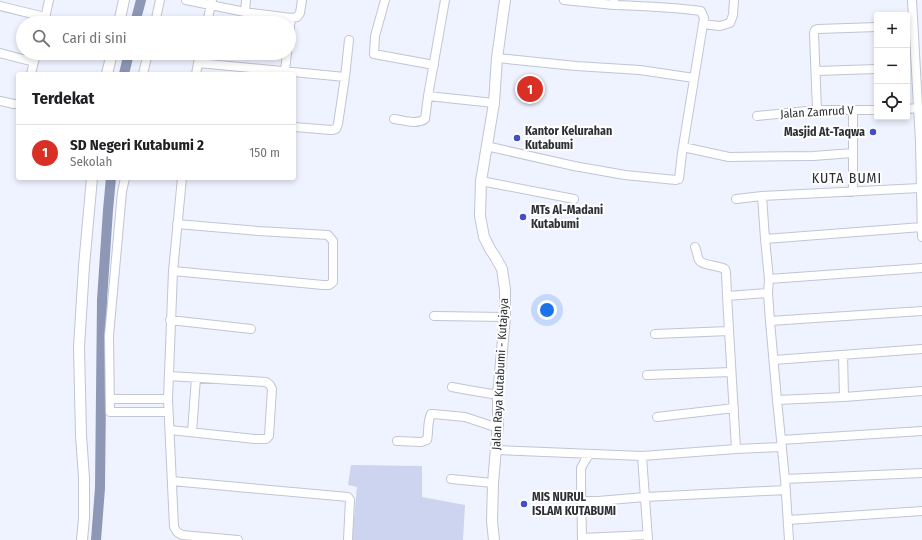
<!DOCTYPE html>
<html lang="id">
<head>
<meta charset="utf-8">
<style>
  body { margin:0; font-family:"Fira Sans Condensed",sans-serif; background:#f6f6f6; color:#202124 }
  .controls { position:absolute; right:12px; top:12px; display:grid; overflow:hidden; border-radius:4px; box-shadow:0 2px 6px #0003 }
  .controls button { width:36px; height:36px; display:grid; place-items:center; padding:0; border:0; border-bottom:1px solid #e0e0e0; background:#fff; color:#202124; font:20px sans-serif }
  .you { position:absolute; left:547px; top:310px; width:14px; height:14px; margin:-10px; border:3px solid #fff; border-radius:50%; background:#1a73e8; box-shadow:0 0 0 6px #1a73e833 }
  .badge { display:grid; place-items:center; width:26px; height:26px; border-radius:50%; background:#d93025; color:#fff; font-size:13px; font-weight:700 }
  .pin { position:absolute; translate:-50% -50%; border:2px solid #fff; box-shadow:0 1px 4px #0006 }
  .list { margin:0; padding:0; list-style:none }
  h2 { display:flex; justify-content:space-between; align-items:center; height:52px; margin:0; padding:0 16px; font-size:17px }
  h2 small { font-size:13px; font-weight:400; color:#757577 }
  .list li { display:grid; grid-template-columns:26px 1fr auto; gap:12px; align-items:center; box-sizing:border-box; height:56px; padding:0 16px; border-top:1px solid #e0e0e0 }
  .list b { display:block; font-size:15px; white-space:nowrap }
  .list p { margin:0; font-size:13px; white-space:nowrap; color:#757577 }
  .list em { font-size:13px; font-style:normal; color:#757577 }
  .icon { flex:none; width:22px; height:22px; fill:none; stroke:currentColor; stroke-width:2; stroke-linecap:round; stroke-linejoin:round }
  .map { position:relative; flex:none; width:922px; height:540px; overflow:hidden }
  .search { position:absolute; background:#fff; box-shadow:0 2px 6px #0003; left:16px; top:16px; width:280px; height:44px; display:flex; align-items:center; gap:10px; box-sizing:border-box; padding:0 14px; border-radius:22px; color:#757577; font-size:15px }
  .panel { position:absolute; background:#fff; box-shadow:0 2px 6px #0003; left:16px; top:72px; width:280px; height:108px; border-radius:4px }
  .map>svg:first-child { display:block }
</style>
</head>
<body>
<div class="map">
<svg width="922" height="540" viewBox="0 0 922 540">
  <rect width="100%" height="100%" fill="#eff3ff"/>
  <!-- green -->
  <path fill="#ccd4f0" d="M 351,465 L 422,466 L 422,497 L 465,505 L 463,540 L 352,540 L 357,487 L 348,485 Z"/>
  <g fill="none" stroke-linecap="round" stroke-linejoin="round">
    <!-- canal -->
    <path stroke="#8e97b5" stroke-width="10" d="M 135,23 L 141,0
      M 124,74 L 129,53
      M 96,540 L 100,488 L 102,300 L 108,210 L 111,178"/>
    <!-- minor casing -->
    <g stroke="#c1c5d4" stroke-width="10">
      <path id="minor" d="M 186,0 L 245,12 L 291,18 L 297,17 L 300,13 L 302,0
        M 385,0 L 375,36 L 374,54 L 434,65
        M 445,0 L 428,96 L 494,103
        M 564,0 L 614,5 L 614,0
        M 912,0 L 920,142 L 922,237
        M 0,6 L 45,17
        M 245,12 L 246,0
        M 44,23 L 49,0
        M 155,23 L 160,0
        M 207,23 L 212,0
        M 703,24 L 720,26 L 730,23 L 733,15 L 734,0
        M 289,36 L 291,18
        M 0,53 L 34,62
        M 497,58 L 576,66 L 640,70 L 694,78
        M 198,63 L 345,77
        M 285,71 L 287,53
        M 816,71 L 877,69
        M 31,74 L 36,53
        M 143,74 L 148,53
        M 196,74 L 200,53
        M 0,101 L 14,104 L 18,104
        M 907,109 L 917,108
        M 817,110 L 814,33 L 815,30 L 818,29 L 877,27
        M 757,116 L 817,110 L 877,110
        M 394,119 C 404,120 416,125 425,119 L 428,96
        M 294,127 L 331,130 L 336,129 L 338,124 L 345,77 L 349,40
        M 486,146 L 574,166 L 625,175 L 676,180 L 679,179 L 682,153 L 704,18 L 701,11 C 672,7 643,6 614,5
        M 683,147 L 729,157 L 813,156 L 853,153 L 853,110
        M 853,153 L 853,192
        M 125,178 L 122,192 L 109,336 L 110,412 L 168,412
        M 182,178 L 173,271 L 168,399 L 174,527 L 177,532 L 182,535 L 238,540
        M 481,181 L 574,199
        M 762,196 L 765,239 L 769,279 L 768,293 L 770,321 L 777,400 L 785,479 L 789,540
        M 736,199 L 762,196 L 920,188
        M 765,239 L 922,227
        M 695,247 C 697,251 697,256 699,260 C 703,266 718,265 725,269 L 726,272 L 727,296 L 768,293
        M 173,271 L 323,285 L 329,285 L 333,282 L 333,241 L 328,235 L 258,231 L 177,224
        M 769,279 L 922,268
        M 727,296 L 736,449
        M 434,316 L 505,317
        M 170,320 L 251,329
        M 770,321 L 922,311
        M 655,334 L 729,331
        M 843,355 L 844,397
        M 774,360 L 922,349
        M 647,375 L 731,372
        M 169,376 L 266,382 L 270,385 L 272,389 L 269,436 L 266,439 L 255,439 L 170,430
        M 452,387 L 468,390 L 498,395
        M 110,399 L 168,399
        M 777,400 L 844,397 L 922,391
        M 657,417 L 734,408
        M 192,432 L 196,378
        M 781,440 L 922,431
        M 397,441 L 421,442 L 427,440 C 429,432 427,422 431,414 L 433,414 L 465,417 L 498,428
        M 496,450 L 642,456 L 736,449 L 782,447
        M 642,456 L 648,540
        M 451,479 L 493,483
        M 785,479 L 922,473
        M 172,481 L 348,497 L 350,500 L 348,540
        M 581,501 L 598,501 L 645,497 L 786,490
        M 788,520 L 922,511
        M 582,538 L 647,535
        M 582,540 L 581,479 L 581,468 L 586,459 L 590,454"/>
    </g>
    <!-- tertiary casing -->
    <g stroke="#c1c5d4" stroke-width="12">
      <path id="tertiary" d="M 119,23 L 124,0
        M 107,74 L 112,53
        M 82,540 L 84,518 L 84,478 L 81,435 L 79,347 L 84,266 L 92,178
        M 494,540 L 492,521 L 493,483 L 498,424 L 498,395 L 505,317 L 505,290 L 502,269 L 496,258 L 490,249 L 484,237 L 480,216 L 481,181 L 494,103 L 497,58 L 505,0"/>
    </g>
    <!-- minor -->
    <use href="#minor" stroke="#fff" stroke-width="8"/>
    <!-- tertiary -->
    <use href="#tertiary" stroke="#fff" stroke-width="10"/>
  </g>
  <!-- markers -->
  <g fill="#424fc4" stroke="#fff" stroke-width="1.5">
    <circle cx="873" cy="132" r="4"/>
    <circle cx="517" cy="138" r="4"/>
    <circle cx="523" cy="217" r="4"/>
    <circle cx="524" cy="504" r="4"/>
  </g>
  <g text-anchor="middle" stroke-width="4" stroke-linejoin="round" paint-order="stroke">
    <!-- street labels -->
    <g font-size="12" fill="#2d2f34" stroke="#fff">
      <text transform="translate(817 112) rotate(-3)" y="4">Jalan Zamrud V</text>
      <text transform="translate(500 374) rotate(-87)" y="4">Jalan Raya Kutabumi - Kutajaya</text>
    </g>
    <!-- poi labels -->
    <g font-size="12" font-weight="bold" fill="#2d2f34" stroke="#fff" text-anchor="start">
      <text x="525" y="135">Kantor Kelurahan<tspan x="525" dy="14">Kutabumi</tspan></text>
      <text x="865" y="136" text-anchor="end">Masjid At-Taqwa</text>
      <text x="531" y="214">MTs Al-Madani<tspan x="531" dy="14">Kutabumi</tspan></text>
      <text x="532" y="501">MIS NURUL<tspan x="532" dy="14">ISLAM KUTABUMI</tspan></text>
    </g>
    <!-- quarter labels -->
    <g font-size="14" letter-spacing="1" fill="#2d2f34" stroke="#fff">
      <text x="847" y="183">KUTA BUMI</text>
    </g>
  </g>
</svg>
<div class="controls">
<button>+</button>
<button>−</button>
<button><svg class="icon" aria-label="locate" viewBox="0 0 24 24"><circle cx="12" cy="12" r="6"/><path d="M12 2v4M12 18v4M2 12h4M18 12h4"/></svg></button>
</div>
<div class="you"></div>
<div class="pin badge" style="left:530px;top:89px">1</div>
<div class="search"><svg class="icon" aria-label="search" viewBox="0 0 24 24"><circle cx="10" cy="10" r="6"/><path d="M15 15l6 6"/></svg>Cari di sini</div>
<section class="panel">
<h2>Terdekat<small></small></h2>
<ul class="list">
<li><span class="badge">1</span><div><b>SD Negeri Kutabumi 2</b><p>Sekolah</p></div><em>150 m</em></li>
</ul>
</section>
</div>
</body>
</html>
